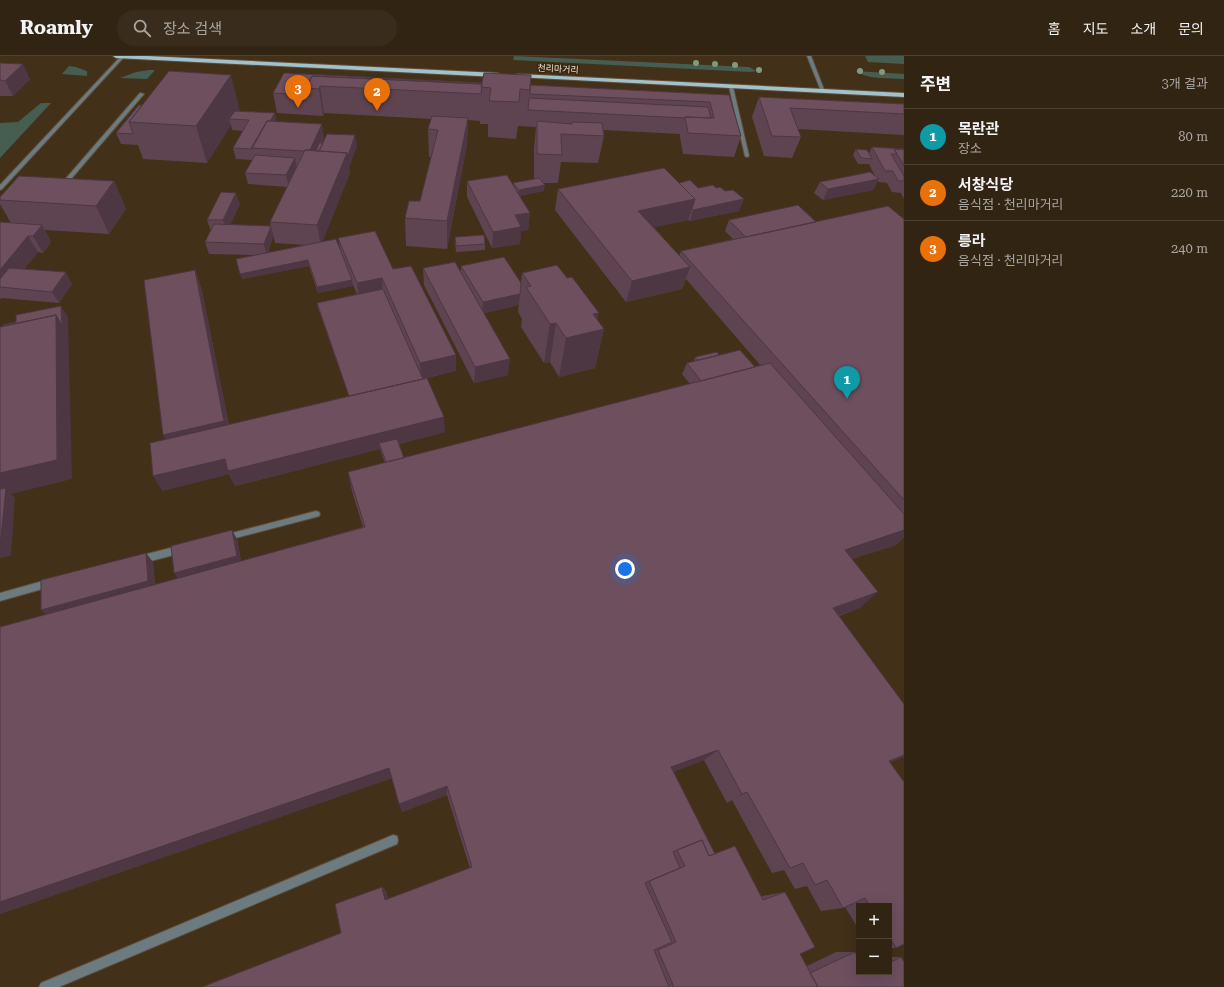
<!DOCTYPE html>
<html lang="ko">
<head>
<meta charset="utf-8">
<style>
  body { margin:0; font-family:"Roboto Serif","Noto Sans KR",serif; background:#3a2c1c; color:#f1f3f6 }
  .controls { position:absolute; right:12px; bottom:12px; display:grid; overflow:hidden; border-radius:0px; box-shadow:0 4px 16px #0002 }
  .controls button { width:36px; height:36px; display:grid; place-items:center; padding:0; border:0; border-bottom:1px solid #4d4133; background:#322413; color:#f1f3f6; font:20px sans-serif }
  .you { position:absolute; left:625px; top:513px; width:14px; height:14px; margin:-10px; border:3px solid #fff; border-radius:50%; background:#1a73e8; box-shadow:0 0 0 6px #1a73e833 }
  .badge { display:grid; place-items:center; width:26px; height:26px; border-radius:50%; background:#8bbbb9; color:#fff; font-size:13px; font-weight:700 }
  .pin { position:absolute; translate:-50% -33px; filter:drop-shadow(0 1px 2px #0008) }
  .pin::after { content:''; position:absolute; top:21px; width:14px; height:12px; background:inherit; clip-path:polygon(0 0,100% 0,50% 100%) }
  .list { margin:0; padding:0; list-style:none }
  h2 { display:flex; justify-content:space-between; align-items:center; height:52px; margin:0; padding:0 16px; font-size:17px }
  h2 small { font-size:13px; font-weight:400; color:#a8a4a0 }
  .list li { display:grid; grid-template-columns:26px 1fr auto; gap:12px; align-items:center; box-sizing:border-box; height:56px; padding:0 16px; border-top:1px solid #4d4133 }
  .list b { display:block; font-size:15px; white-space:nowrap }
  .list p { margin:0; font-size:13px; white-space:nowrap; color:#a8a4a0 }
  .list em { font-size:13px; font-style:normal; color:#a8a4a0 }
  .icon { flex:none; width:22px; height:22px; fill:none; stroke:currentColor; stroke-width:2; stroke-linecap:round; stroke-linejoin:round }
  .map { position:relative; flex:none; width:904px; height:931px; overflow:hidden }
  header { display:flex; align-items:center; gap:24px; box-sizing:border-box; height:56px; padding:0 20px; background:#322413; border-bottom:1px solid #4d4133 }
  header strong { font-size:19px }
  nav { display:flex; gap:22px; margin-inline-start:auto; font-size:14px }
  .search { width:280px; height:36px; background:#3a2c1c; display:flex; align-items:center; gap:10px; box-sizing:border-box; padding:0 14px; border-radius:22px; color:#a8a4a0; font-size:15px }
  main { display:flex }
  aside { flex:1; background:#322413 }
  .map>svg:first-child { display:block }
</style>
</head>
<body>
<header>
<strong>Roamly</strong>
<div class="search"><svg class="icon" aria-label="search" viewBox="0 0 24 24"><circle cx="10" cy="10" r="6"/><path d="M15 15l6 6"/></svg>장소 검색</div>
<nav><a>홈</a><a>지도</a><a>소개</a><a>문의</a></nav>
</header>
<main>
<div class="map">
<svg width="904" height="931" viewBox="0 0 904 931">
  <rect width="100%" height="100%" fill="#423019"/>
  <!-- green -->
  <path fill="#465e52" d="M 514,0 L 749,11 L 756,15 L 751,16 L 513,4 Z
    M 865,0 L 904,0 L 904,8 L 868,6 Z
    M 69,10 L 76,11 L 87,15 L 87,20 L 62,18 Z
    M 149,14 L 155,14 L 147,23 L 120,22 L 136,16 Z
    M 855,15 L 904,18 L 904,23 C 887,22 870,24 855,15 Z
    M 41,47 L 51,47 L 0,102 L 0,67 L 18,66 Z"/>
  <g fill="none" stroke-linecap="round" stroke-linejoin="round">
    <!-- service casing -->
    <g stroke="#5e4d37" stroke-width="2">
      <path id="service" d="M 807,0 L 811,0 L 825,36 L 821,35 Z
        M 731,30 L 733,31 L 749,100 L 747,101 L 745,100 L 729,31 Z
        M 140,37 L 144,38 L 65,130 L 59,130 L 59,128 L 62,127 Z
        M 316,455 L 319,456 L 320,458 L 319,460 L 316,461 L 224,485 L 221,484 L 220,482 L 221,480 L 224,479 Z
        M 182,489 L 185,491 L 186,493 L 185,495 L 182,497 L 139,508 L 136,507 L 135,504 L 136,501 L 139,500 Z
        M 50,523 L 53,524 L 54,527 L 53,530 L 0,545 L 0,537 Z
        M 393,779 L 397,780 L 398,784 L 397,788 L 59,931 L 39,931 L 41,927 Z"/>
    </g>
    <!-- minor casing -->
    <g stroke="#5e4d37" stroke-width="2">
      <path id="minor" d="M 121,0 L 125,0 L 2,133 L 0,134 L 0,129 Z"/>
    </g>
    <!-- primary casing -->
    <g stroke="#5e4d37" stroke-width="2">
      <path id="primary" d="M 113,0 L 147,0 L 498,17 L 501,19 L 498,21 L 116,2 Z
        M 518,18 L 904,37 L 904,41 L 516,21 L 516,19 Z"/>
    </g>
    <!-- service -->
    <use href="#service" fill="#6b7b80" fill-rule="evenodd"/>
    <!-- minor -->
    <use href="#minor" fill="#6b7b80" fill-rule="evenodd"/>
    <!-- primary -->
    <use href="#primary" fill="#a1c2cc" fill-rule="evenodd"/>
  </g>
  <!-- trees -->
  <g fill="#80997f">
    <circle cx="696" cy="7" r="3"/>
    <circle cx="715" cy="8" r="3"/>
    <circle cx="735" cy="9" r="3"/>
    <circle cx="759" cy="14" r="3"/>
    <circle cx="860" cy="15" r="3"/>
    <circle cx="882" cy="16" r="3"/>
  </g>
  <!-- wall -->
  <path fill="#5e4451" d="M 0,7 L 30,23 L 13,40 L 0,40 Z
    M 284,17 L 729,39 L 741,80 L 734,101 L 683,98 L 680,81 L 680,78 L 603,74 L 604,80 L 598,107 L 561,106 L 558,127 L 543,127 L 544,135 L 519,140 L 530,157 L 528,174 L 521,175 L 520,188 L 492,192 L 467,141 L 467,125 L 513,129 L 513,127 L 534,123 L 534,92 L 536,71 L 518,70 L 516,83 L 488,81 L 488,68 L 480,68 L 480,65 L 468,64 L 467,89 L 447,193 L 406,190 L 405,162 L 420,145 L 431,101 L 429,101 L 428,73 L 432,63 L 324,57 L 323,60 L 277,57 L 273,37 Z
    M 759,41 L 904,48 L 904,79 L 798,73 L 801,81 L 792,102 L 764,100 L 752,61 Z
    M 139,49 L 275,57 L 276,65 L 324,84 L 357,90 L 349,111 L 350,117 L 322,186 L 340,193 L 338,182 L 393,213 L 456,315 L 427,322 L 445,376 L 399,388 L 404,402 L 690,328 L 682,318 L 687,307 L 694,305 L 695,301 L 719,299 L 755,311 L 761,310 L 686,223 L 682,233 L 626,246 L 555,154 L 558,133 L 679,127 L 698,132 L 716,132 L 744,143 L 739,155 L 690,165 L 688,164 L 654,171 L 679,200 L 681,195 L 733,183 L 725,175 L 729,164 L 816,166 L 904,163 L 904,481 L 896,489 L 852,503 L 860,552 L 839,560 L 904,701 L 890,706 L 896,892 L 889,892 L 889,850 L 859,850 L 859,874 L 845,851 L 843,852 L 821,855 L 807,830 L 795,833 L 784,814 L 772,817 L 732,744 L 727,747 L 704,704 L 673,716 L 715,798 L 762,840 L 785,836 L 800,898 L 807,910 L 836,896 L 855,896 L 859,916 L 889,916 L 889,901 L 901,901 L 904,931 L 202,931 L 341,877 L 382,831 L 386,835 L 388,843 L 470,812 L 447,739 L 402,756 L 392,722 L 0,858 L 0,571 L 46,559 L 153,506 L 155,529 L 177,523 L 237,483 L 241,505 L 363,471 L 352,435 L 348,416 L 385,407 L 380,393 L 235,430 L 229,418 L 162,435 L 166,384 L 195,214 L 202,235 L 229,369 L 349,340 L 318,252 L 317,247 L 357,238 L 353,229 L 353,230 L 318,237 L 309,210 L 242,223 L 254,199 L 209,198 L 205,186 L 211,175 L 207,164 L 240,148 L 230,169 L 271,170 L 273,181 L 268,197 L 306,189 L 275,187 L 270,166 L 287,131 L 248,128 L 245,117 L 253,104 L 236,103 L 233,92 L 243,75 L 232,74 L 231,69 L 207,107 L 143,103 L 138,89 L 121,88 L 116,77 Z
    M 872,91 L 904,93 L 904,143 L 901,137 L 892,136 L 887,127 L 879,126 L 878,125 L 873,134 L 823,144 L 814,137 L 820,126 L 875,120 L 869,108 L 858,108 L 853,99 L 856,93 L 869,97 Z
    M 114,125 L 126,153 L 109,178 L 45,174 L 51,186 L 43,197 L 38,196 L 24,213 L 72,228 L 59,247 L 1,242 L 0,244 L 0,166 L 11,167 L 0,148 L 0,141 Z
    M 455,181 L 485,188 L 485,194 L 456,196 L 455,186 Z
    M 461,210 L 521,227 L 522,217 L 597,264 L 604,273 L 595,312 L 559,321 L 550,306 L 544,307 L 521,271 L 522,263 L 518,256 L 519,249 L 484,257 L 508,319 L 474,327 L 424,229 L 423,212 L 461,217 Z"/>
  <!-- shaded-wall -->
  <path fill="#4c3742" d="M 23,8 L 30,23 L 13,40 L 5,25 Z
    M 231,19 L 240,55 L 229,63 L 231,69 L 207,107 L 196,70 Z
    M 320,30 L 324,57 L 323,60 L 319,33 Z
    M 275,57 L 277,68 L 255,93 Z
    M 468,62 L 467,89 L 447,193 L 447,165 Z
    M 322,68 L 324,84 L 316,102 L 309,96 Z
    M 355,79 L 357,90 L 349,111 L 350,117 L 321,190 L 317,169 L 347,97 Z
    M 295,102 L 297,113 L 289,131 L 286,119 Z
    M 879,123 L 873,134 L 823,144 L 828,133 Z
    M 114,125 L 126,153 L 109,178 L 96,150 Z
    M 545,129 L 544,135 L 518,140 L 519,134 Z
    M 236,137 L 240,148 L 227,176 L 223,164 Z
    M 695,143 L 688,164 L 633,176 L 638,155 Z
    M 744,143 L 739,155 L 690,165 L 693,154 Z
    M 530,157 L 528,174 L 521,175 L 520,188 L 492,192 L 493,176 L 515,159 Z
    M 42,169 L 51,186 L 43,197 L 33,180 Z
    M 271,170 L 273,181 L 267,200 L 264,188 Z
    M 28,180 L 38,196 L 9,232 L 0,231 L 0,214 Z
    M 308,204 L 309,210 L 242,223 L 240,218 Z
    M 690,211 L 682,233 L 626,246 L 632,225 Z
    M 195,214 L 202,235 L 232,385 L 174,399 L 163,379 Z
    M 66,216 L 72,228 L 59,247 L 52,236 Z
    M 382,222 L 383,239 L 359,244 L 357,227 Z
    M 352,224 L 353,230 L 318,237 L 317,231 Z
    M 520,238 L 519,249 L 482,258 L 483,246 Z
    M 61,250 L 68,261 L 72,423 L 11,438 L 15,442 L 11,500 L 0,502 L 0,417 L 56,259 Z
    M 599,257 L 594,276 L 604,273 L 595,312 L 559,321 L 566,282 L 593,258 Z
    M 556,267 L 550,306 L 544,307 L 550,268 Z
    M 456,299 L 456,315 L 421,323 L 420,307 Z
    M 510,303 L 508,319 L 474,327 L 475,311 Z
    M 444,361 L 445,376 L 381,392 L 379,387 L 380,393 L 235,430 L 229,418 L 162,435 L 153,420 L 225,403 Z
    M 232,474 L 237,483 L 242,510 L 180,526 L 174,517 Z
    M 904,474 L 904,481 L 896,489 L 828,511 L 845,494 Z
    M 146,497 L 153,506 L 155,534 L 51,563 L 41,554 Z
    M 878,536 L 860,552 L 816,567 L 833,552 Z
    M 718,694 L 704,704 L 660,721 L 671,711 Z
    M 904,699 L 904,701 L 867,715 L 889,705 Z
    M 389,712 L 392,722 L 0,858 L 0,846 Z
    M 447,730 L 447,739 L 402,756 L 399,748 Z
    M 747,736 L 732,744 L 727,747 L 742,738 Z
    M 382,831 L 386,835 L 389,847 L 385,844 Z"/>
  <!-- building -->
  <path fill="#6d4f5e" stroke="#4c3742" d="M 0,7 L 23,8 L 5,25 L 0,24 Z
    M 169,15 L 231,19 L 196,70 L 129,66 Z
    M 284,17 L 482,27 L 482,28 L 312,20 L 306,32 L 307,39 L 273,37 Z
    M 484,17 L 531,19 L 530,34 L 520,33 L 519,46 L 489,45 L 491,32 L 481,31 Z
    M 312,20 L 482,28 L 481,38 L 320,30 L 319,33 L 306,32 Z
    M 530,29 L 729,39 L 741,80 L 688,77 L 685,61 L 714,62 L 710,46 L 530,38 Z
    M 759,41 L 904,48 L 904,58 L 790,52 L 801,81 L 772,80 Z
    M 529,42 L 708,51 L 711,62 L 685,61 L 685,62 L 528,54 Z
    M 139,49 L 142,49 L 129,66 L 133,78 L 116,77 Z
    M 235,55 L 275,57 L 270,65 L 267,65 L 252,93 L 233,92 L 249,64 L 229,63 Z
    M 432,60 L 468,62 L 447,165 L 405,162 L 409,145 L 420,145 L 438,74 L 428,73 Z
    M 267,65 L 322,68 L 310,94 L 305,94 L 304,95 L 251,92 Z
    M 537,65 L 572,68 L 572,66 L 602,67 L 604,80 L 561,78 L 562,99 L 537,98 Z
    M 327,78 L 355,79 L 348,100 L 347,97 L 319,95 Z
    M 319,87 L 323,87 L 319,95 L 316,95 Z
    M 872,91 L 904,93 L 894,93 L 897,98 L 891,98 L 904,120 L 904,125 L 898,125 L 893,115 L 885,115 Z
    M 856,93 L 867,94 L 872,103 L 861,102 Z
    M 894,93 L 904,93 L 904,110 Z
    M 305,94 L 347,97 L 317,169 L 270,166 Z
    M 255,99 L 295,102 L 286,119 L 245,117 Z
    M 664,112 L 695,143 L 638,155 L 690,211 L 632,225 L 558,133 Z
    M 870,116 L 879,123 L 828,133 L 820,126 Z
    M 507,119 L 530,157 L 515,159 L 521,171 L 493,176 L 467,125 Z
    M 19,120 L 114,125 L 96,150 L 0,144 L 0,141 Z
    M 539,122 L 545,129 L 519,134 L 513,127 Z
    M 690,124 L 698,132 L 713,129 L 716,132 L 720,131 L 725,135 L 733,134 L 744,143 L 693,154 L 692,153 L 695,143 L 679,127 Z
    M 221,136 L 236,137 L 223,164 L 207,164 Z
    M 798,149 L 816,166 L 746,181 L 729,164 Z
    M 888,150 L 904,163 L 904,444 L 681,195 Z
    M 0,166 L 42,169 L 33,180 L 28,180 L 0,214 Z
    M 214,168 L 271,170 L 264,188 L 205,186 Z
    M 375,175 L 393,213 L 411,210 L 456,299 L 420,307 L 382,222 L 357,227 L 338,182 Z
    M 484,179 L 485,188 L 456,190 L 455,181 Z
    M 336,183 L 352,224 L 317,231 L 308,204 L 240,218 L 236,203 Z
    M 504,201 L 521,227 L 520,238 L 483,246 L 461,210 Z
    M 455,206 L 510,303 L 475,311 L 423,212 Z
    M 557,209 L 567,222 L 572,221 L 599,257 L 593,258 L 604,273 L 566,282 L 556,267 L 550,268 L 526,231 L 531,230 L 522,217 Z
    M 9,212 L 66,216 L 52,236 L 0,231 L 0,223 Z
    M 195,214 L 224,365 L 163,379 L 144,224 Z
    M 383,233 L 423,323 L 349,340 L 317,247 Z
    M 61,250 L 62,269 L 56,259 L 3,270 L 3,269 L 16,266 L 16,259 Z
    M 56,259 L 57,404 L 0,417 L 0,271 Z
    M 740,294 L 755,311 L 701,325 L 687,307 Z
    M 717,296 L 719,299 L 698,304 L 695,301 Z
    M 770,307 L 904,458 L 904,474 L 845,494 L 878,536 L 833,552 L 904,648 L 904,699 L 889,705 L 904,726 L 904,888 L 896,892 L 889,880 L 889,850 L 870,850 L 865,842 L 843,852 L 827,824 L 815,829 L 803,807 L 790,812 L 747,736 L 742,738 L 718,694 L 671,711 L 715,798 L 709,800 L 702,784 L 677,794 L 673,796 L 680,812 L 645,827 L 672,886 L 654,894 L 669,931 L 202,931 L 341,877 L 335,848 L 382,831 L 385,844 L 472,811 L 447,730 L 399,748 L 389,712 L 0,846 L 0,571 L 365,471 L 348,416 Z
    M 427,322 L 444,361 L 228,415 L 225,403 L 153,420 L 150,387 Z
    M 397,383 L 404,402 L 386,406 L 379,387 Z
    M 6,432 L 0,491 L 0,433 Z
    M 232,474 L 237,500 L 174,517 L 171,490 Z
    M 146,497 L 148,525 L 41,554 L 41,524 Z
    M 702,784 L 709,800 L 735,790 L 763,844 L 785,836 L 815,891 L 800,898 L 818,931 L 674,931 L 658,894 L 676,886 L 649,825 L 685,810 L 677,794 Z
    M 855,896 L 859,904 L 859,916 L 866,916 L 866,917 L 868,916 L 889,916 L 889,907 L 901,901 L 904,906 L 904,931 L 818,931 L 810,917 Z"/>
  <g text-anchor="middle" stroke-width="3" stroke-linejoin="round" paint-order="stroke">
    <!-- far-street labels -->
    <g font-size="9" fill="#efe3d6" stroke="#38260f">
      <text transform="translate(558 13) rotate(3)" y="3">천리마거리</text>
    </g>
  </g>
</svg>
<div class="controls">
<button>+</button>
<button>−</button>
</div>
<div class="you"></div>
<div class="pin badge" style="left:847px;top:343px;background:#0f9aa8">1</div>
<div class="pin badge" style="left:377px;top:55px;background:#e8710a">2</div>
<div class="pin badge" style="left:298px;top:52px;background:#e8710a">3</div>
</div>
<aside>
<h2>주변<small>3개 결과</small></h2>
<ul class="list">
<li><span class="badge" style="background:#0f9aa8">1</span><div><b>목란관</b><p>장소</p></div><em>80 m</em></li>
<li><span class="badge" style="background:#e8710a">2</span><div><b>서창식당</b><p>음식점 · 천리마거리</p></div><em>220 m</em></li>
<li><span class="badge" style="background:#e8710a">3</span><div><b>릉라</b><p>음식점 · 천리마거리</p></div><em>240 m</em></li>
</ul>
</aside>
</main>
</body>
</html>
